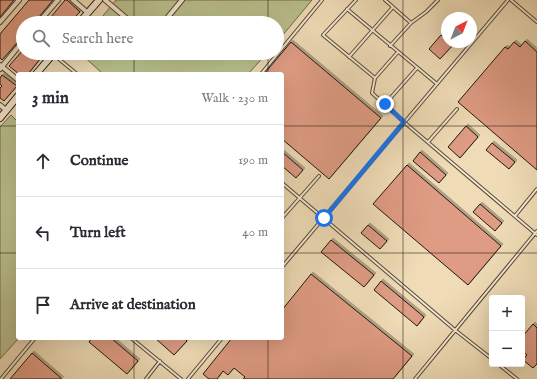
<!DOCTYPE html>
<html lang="en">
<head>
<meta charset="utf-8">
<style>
  body { margin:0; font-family:"IM FELL English",serif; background:#f7f7f7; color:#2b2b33 }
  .controls { position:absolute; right:12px; bottom:12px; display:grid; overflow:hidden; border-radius:4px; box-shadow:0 4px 16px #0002 }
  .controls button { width:36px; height:36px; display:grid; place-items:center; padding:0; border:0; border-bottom:1px solid #e1e1e2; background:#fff; color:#2b2b33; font:20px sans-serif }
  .compass { position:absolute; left:441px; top:12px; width:36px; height:36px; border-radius:50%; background:#fff; box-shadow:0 4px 16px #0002; rotate:42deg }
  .stop { position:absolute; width:12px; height:12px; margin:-9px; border:3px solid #1a73e8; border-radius:50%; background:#fff }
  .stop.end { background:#1a73e8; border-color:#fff; box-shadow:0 1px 4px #0008 }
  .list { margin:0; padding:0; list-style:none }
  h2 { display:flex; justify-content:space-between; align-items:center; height:52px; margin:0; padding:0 16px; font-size:17px }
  h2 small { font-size:13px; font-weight:400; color:#7c7c81 }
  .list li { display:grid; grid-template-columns:26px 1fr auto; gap:12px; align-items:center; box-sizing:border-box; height:72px; padding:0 16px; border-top:1px solid #e1e1e2 }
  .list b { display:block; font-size:15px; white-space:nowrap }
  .list em { font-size:13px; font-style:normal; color:#7c7c81 }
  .icon { flex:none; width:22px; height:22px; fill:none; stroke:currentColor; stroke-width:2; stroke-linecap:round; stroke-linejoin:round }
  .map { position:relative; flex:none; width:537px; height:379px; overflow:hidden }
  .search { position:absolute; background:#fff; box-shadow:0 4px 16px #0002; left:16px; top:16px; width:268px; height:44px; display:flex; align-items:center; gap:10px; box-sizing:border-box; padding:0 14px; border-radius:22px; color:#7c7c81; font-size:15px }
  .panel { position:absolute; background:#fff; box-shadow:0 4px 16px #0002; left:16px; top:72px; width:268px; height:268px; border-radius:4px }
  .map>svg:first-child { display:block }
</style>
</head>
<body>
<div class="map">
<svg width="537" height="379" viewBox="0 0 537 379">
  <defs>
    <filter id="shadow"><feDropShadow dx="2" dy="-2" stdDeviation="0" flood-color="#0004"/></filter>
  </defs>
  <rect width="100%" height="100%" fill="#efdcb7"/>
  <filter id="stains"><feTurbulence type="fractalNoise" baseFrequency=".005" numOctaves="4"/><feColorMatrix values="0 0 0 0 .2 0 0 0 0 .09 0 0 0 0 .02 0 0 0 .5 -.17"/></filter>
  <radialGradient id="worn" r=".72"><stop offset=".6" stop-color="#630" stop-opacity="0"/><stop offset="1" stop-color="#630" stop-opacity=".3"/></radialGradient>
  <!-- green -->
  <path fill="#bac08d" stroke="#6e6c4f" d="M 116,0 L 312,0 L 277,42 L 277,23 L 97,23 Z
    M 80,53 L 267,53 L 248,74 L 103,74 Z
    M 11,115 L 18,122 L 18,338 L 19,338 L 0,359 L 0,127 Z"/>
  <!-- building -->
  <path fill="#df9c84" stroke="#221811" filter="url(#shadow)" d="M 0,0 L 14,0 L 0,17 Z
    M 29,0 L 53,0 L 34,23 L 23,23 L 23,36 L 2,60 L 0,58 L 0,34 Z
    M 65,0 L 67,0 L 80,12 L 75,17 L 70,23 L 46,23 Z
    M 441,35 L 447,40 L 447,42 L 449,42 L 453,45 L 440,59 L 429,49 Z
    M 525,41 L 537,52 L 537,170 L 458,102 L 505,47 L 508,49 L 514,42 L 520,47 Z
    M 291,42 L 381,118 L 329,179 L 282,139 L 282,74 L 264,74 Z
    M 23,50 L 23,53 L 45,53 L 28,74 L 19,74 L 9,66 Z
    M 2,75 L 17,86 L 4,101 L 0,98 L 0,88 L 2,86 L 0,84 L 0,78 Z
    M 466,126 L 478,137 L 460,158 L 448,147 Z
    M 492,143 L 515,162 L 509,169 L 486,150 Z
    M 282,152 L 303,170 L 296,178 L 282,166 Z
    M 420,152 L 446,175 L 439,183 L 413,161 Z
    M 407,165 L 501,246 L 468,285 L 373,204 Z
    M 480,204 L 502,223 L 495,231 L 473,212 Z
    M 368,225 L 387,241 L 380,249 L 361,233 Z
    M 331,240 L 374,275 L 364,287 L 321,252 Z
    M 311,274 L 412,356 L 393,379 L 243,379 L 245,377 L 234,368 L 228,375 L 223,371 L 217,379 L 209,379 L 203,374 L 232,338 L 282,338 L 282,310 Z
    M 381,281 L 424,317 L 417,326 L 374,290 Z
    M 533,324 L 537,328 L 537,364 L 533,368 L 523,360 L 527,355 L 522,351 L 522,337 Z
    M 92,338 L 111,338 L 138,361 L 127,374 L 89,342 Z
    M 155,338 L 184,338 L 187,341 L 174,355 Z
    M 32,353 L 62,379 L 10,379 Z"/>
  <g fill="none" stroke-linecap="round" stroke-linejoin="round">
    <!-- lane casing -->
    <g stroke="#55493a" stroke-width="4">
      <path id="lane" d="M 356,0 L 323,35 L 375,78 L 372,93 L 404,122 L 537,235
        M 385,0 L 411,23 L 390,46
        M 511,0 L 537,22
        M 347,9 L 437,84
        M 411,23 L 426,12 L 438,0
        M 54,55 L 77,74
        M 349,57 L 393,7
        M 261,74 L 322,0
        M 375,78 L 398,52
        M 385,104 L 417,68
        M 428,142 L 457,109
        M 282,183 L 455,330 L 492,359
        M 515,216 L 537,189
        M 282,218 L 319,176
        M 282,267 L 508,0
        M 131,338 L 181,379
        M 498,364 L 517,379
        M 1,379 L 35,338
        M 146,379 L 160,361
        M 188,379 L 222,338
        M 415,379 L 537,231"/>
    </g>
    <!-- street casing -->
    <g stroke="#55493a" stroke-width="6">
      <path id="street" d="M 73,0 L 88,13
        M 105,0 L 132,23
        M 0,22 L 19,0
        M 38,23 L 58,0
        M 163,23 L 182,0
        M 0,65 L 18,80
        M 0,69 L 23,41
        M 0,105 L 6,110"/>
    </g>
    <!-- secondary casing -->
    <g stroke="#221811" stroke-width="8">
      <path id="secondary" d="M 79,23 L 99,0
        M 36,74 L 54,53
        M 0,118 L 18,96"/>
    </g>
    <!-- lane -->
    <use href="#lane" stroke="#f5e8d0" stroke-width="2"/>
    <!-- street -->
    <use href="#street" stroke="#f5e8d0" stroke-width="4"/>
    <!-- secondary -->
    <use href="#secondary" stroke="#f5e8d0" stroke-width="6"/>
  </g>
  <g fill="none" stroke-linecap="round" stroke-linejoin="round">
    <!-- route -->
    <path stroke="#1a73e8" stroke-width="5" d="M 324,218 L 404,122 L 385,104"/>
  </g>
  <!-- grid -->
  <path fill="none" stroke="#221811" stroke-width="1" stroke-opacity="0.55" d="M 134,0 L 134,23M 268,0 L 268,23M 403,0 L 403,379M 134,53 L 134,74M 268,53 L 268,74M 0,126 L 18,126M 282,126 L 537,126M 0,253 L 18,253M 282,253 L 537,253M 134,338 L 134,379M 268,338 L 268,379"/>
  <rect width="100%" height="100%" filter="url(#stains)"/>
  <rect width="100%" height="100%" fill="url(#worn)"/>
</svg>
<div class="controls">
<button>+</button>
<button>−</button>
</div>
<svg class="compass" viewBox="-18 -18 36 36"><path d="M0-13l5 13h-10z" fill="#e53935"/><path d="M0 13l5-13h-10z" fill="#7c7c81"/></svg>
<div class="stop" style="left:324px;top:218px"></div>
<div class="stop end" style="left:385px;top:104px"></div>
<div class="search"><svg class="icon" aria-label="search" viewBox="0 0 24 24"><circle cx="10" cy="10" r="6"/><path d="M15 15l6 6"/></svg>Search here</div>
<section class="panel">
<h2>3 min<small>Walk · 230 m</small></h2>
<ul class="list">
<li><svg class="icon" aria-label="ahead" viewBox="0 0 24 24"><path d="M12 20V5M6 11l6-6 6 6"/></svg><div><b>Continue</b></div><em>190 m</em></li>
<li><svg class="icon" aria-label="left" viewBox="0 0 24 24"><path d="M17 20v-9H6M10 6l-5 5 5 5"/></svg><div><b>Turn left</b></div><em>40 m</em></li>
<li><svg class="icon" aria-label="arrive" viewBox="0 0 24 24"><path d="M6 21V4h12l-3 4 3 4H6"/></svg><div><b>Arrive at destination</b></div></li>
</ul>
</section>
</div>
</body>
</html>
